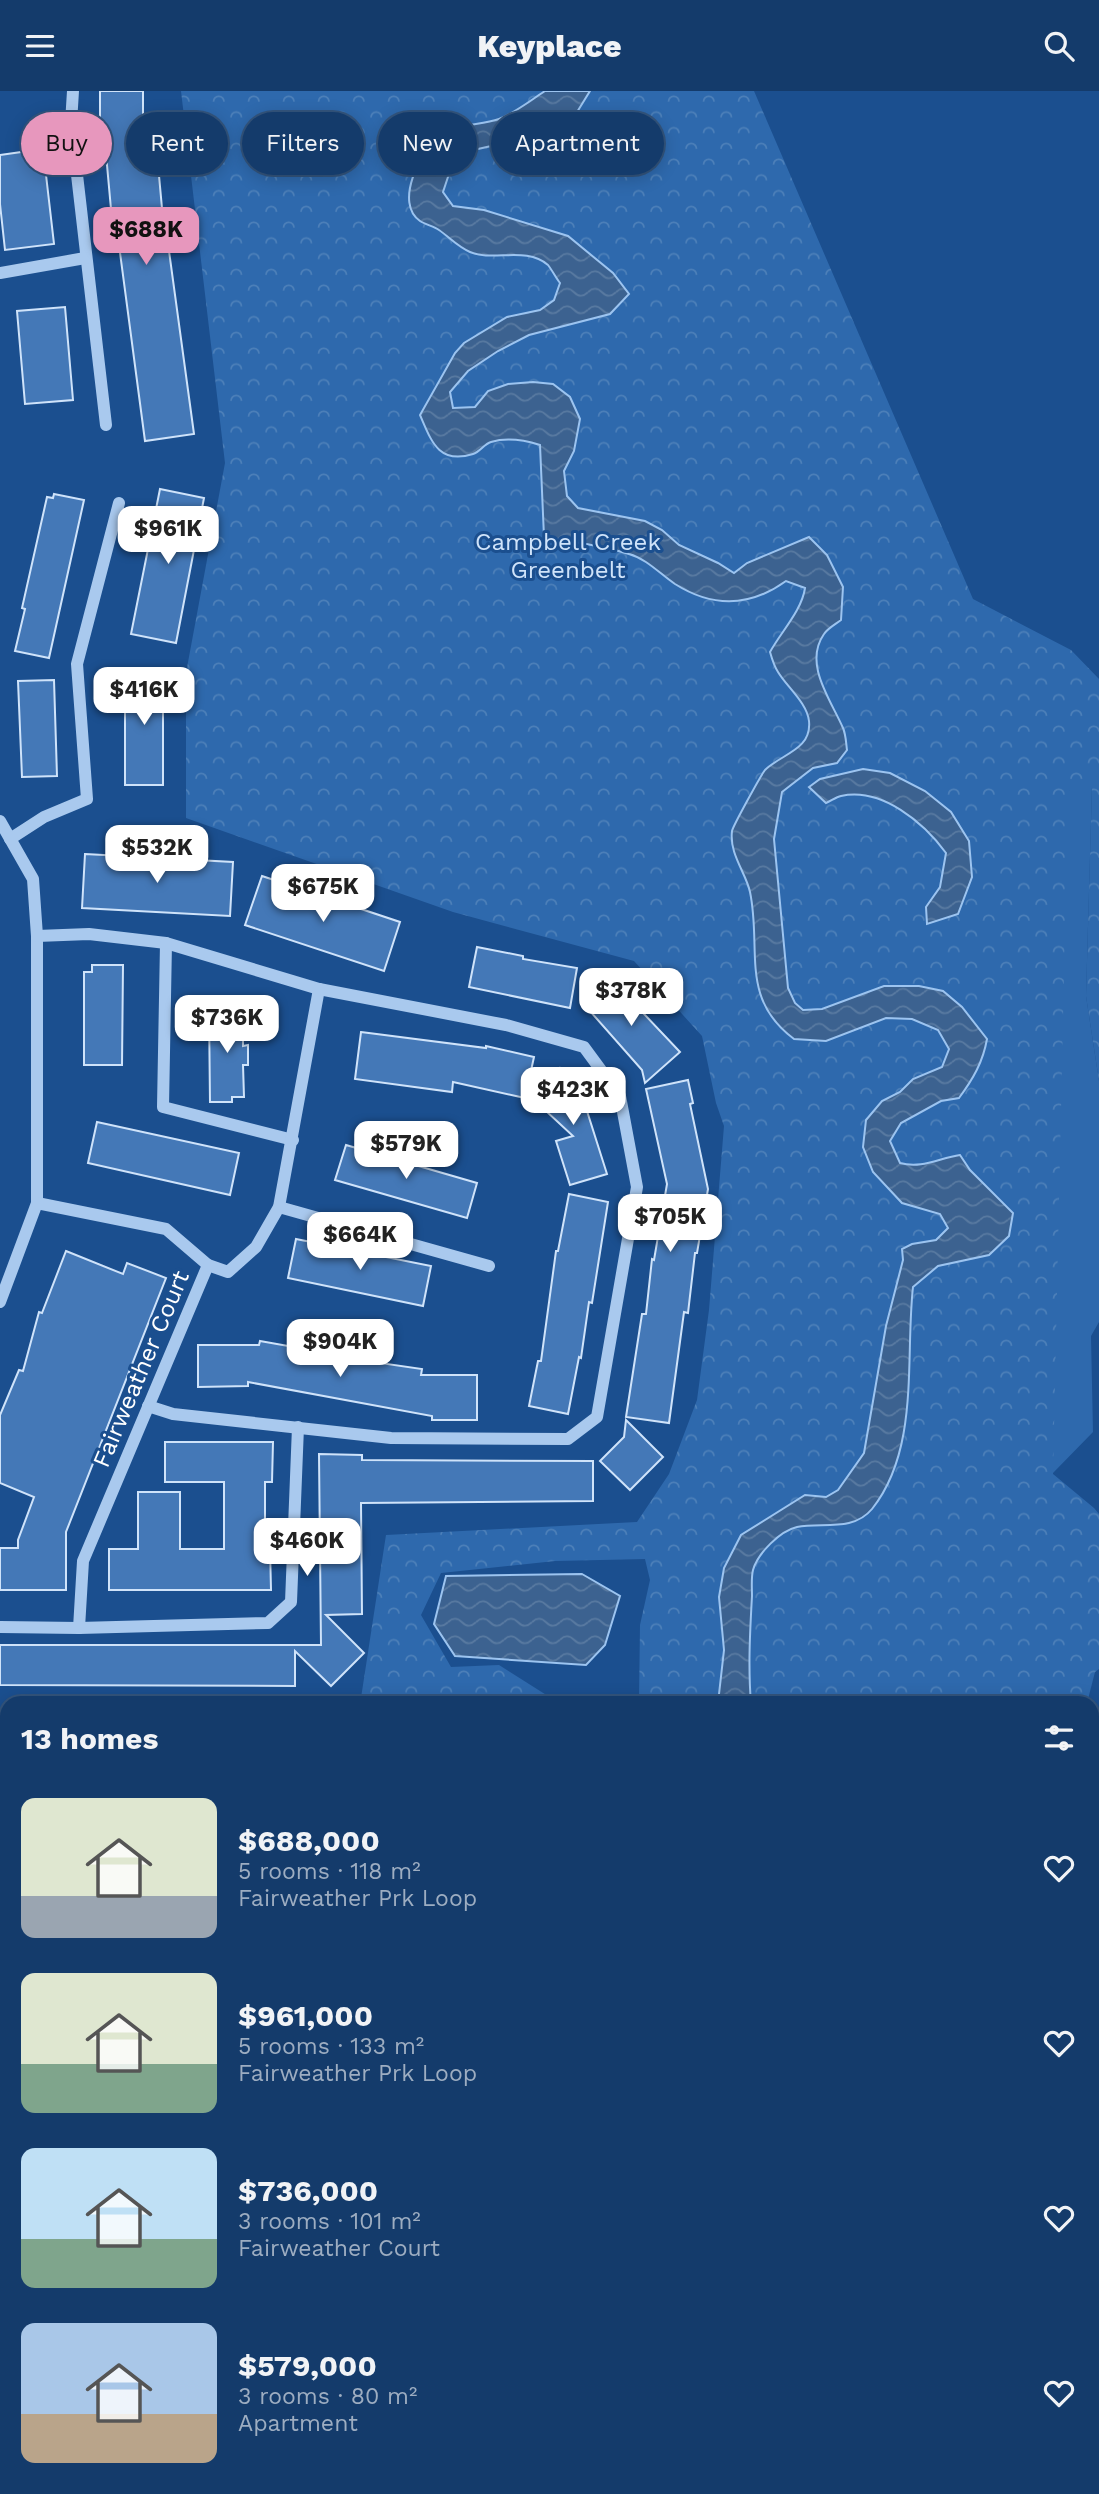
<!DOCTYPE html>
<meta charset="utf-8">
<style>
body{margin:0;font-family:"Work Sans",sans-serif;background:#214673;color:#f1f3f6;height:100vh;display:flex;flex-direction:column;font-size:26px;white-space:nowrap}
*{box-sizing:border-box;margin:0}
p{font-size:23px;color:#9dadc1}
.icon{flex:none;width:38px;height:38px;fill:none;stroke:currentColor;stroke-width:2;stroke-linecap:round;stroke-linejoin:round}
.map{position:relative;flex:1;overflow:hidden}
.panel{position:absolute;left:0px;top:1605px;width:1099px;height:800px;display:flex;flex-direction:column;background:#143b6b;border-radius:21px 21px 0 0;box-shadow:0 4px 18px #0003,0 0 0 2px #33557e}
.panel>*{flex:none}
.hud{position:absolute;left:21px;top:21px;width:700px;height:63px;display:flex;gap:14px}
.price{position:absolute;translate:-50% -60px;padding:0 16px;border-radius:14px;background:#fff;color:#222;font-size:23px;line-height:46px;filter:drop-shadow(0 2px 4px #0008)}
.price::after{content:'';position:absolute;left:50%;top:42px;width:21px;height:16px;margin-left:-10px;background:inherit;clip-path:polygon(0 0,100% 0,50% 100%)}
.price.active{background:#e797bd;color:#111}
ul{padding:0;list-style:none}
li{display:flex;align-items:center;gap:21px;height:175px;padding:0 21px}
li span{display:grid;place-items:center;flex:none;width:196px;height:140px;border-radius:14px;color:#555}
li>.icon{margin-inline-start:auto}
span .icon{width:84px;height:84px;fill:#fffc;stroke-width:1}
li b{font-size:30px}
h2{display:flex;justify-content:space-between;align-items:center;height:84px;padding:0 21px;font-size:30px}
.pill{padding:0 24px;border-radius:32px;background:#143b6b;box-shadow:0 4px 18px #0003,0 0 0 2px #33557e;font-size:24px;line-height:63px}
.pill.active{background:#e797bd;color:#111}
header{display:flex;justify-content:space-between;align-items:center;height:91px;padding:0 21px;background:#143b6b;font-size:32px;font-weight:800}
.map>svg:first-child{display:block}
.green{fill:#2e69ad}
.forest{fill:url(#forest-crowns)}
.water{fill:url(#water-waves);stroke:#9cc4f0;stroke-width:2}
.building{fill:#4478b7;stroke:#cfe3fa;stroke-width:2}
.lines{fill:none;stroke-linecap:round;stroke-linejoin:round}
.minor{stroke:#a9c9ee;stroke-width:12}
.labels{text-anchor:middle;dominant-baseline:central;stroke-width:6;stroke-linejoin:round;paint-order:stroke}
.park-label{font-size:24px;fill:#cfe3fa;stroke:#1b4f8f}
.street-label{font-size:24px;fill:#fff;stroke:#1b4f8f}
</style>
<header><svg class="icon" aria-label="menu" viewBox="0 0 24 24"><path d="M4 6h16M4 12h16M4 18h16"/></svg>Keyplace<svg class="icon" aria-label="search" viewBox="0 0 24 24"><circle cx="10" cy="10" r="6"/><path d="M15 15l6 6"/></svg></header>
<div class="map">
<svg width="1099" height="2403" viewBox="0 0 1099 2403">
<defs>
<pattern id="forest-crowns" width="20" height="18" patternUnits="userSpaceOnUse" patternTransform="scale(1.75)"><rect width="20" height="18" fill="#2e69ad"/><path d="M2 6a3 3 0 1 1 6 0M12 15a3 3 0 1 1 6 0" fill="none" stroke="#4d80b9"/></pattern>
<pattern id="water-waves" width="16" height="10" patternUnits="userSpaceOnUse" patternTransform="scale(1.75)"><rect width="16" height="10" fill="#3c6290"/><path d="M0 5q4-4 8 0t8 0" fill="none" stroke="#597aa1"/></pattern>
</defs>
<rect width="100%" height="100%" fill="#1b4f8f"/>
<polygon class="green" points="1092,696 1086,905 1099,990 1099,1231 1091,1245 1093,1341 1053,1382 1027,705"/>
<g class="forest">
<polygon points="181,0 754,0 973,508 1071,559 1099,588 1099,990 1086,905 1092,697 1068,700 1053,1383 1094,1417 1099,1423 1099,1578 1095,1581 1087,1612 639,1611 640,1534 650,1489 645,1468 555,1470 441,1482 421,1524 451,1576 499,1574 559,1612 271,1610 361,1607 386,1444 637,1431 669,1383 697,1309 709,1219 724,1035 716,1012 702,945 634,870 453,821 186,727 186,582 225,372"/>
<polygon points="455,2398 565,2398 569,2403 449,2403"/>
<polygon points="587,2398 1036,2398 1033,2403 579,2403"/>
</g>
<g class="water">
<path d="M545,0H590L574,26L522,48L478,58L452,74L443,101L453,115L484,119L568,145L613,182L629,203L610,223L529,244L498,260L468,280L450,301L453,317L475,316L488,300L508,293L533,291L553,293L570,306L580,328L574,360L564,380L567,405L578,417L645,430L662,439L679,454L718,472L734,482L747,472L809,446L827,464L843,496L841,529C836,533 828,537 824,543C803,573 831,609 843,637C846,644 846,652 847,659L837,672L813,677L782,701L774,748L788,897L795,912L803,919L822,918L884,895H919L943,900L962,916L987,948C983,971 973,988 959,1007L941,1010L901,1032L890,1050L900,1072C922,1078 939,1067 960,1064L970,1079L1013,1122L1009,1145L989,1164L938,1175L913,1196C905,1267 920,1358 872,1418C853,1441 822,1431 797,1436C780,1440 758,1462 753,1479C751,1487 752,1497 752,1505C750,1540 748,1577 751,1612H718L724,1559L719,1506L724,1477L741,1444L805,1404L826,1406L838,1399L864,1362L886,1235L903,1169L902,1158L912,1153L936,1149L948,1137L940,1123L902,1112L873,1081L863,1056L866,1029L882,1010L900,1001L913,988L942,976L949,958L938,939L912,928L886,927L826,950L794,948C739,907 762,858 750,801C746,782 729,763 732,740C733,735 761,684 765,679C781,663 812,659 809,630C807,612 787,596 778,581C774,575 772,568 770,561C781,541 802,519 805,497L786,490C750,516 713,517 675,493C660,483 647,468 629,463C602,454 572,451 544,446L540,354C524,349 508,346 491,351C484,353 480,361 473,363C438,374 431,349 420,324L455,262L464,252L507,226L540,219L554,209L560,192C556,187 552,179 548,174C526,155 493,171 470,161C458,156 449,146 439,139C434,135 426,134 420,130C394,112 420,61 439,46C455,32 479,35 499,28C515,22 531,9 545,0Z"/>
<path d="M863,678L890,682L925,700L951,721L969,750L972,786L958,823L927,833L926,816L940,796L946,762C924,732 882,696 841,705C836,706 831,710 826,712L809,696L820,688Z"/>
<polygon points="582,1483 620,1505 605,1554 586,1574 455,1565 434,1533 446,1485"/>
<polygon points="619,2398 691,2398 697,2403 611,2403"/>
</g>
<g class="building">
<polygon points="100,0 143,0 143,54 156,52 164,139 166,138 194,343 145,350 117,139 113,140 104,41 100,41"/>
<polygon points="43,58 54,153 5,159 0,113 0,64"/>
<polygon points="65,216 73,309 25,313 17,220"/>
<polygon points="160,398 204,407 176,552 131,543"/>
<polygon points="54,403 84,409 49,567 15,560 25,518 22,517 47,406 53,407"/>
<rect x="125" y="579" width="38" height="115"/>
<polygon points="54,589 57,685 22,686 18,590"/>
<polygon points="85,763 233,771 230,825 82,817"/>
<polygon points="262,785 400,831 384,880 245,834"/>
<polygon points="477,856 523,865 523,868 577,877 570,917 469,896"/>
<polygon points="92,874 123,874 122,974 84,974 84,881 92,881"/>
<polygon points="609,886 680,961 645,992 642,979 582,911"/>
<polygon points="209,918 232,918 232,921 243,921 243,955 248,954 248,974 243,974 244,1006 232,1006 232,1011 210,1011"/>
<polygon points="361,941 486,957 486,955 534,966 525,1007 453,991 452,1001 355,988"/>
<polygon points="560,977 596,1011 587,1020 607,1083 570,1094 556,1050 573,1045 532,1007"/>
<polygon points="688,989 693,1012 690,1013 708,1098 697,1162 695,1162 688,1222 684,1221 669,1332 626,1326 642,1223 646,1223 652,1168 654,1169 667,1093 646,998"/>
<polygon points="97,1031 239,1062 230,1104 88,1072"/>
<polygon points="346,1054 477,1092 467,1127 335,1089"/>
<polygon points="569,1103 608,1111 592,1212 589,1211 581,1267 579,1266 568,1323 529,1315 538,1270 541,1270 556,1160 558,1160"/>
<polygon points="296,1148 431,1175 423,1215 288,1187"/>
<polygon points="66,1160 123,1183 127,1172 166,1187 66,1441 66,1499 0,1499 0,1457 18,1457 18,1449 34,1406 0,1392 0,1324 19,1279 23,1280 39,1221 42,1222"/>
<polygon points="260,1250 311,1259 311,1262 422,1278 421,1284 477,1284 477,1329 432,1329 432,1325 248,1291 248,1295 198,1296 198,1254 259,1254"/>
<polygon points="626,1329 663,1366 630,1399 600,1370 624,1346"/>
<polygon points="165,1351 273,1351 272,1391 265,1391 265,1457 270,1457 271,1499 109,1499 109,1458 138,1458 138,1401 180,1401 180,1458 224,1458 224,1391 165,1391"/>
<polygon points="319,1363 362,1364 362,1369 593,1370 593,1410 361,1412 362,1523 326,1524 364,1562 331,1595 295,1560 295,1595 0,1594 0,1554 321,1554"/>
</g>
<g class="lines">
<g class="minor">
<polyline points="73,0 71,32 106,334"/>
<polyline points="0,182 85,167"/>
<polyline points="0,730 33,788 37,845 37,1112 0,1211"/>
<polyline points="10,748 44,726 87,708 77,573 119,412"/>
<polyline points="37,845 89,843 166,852 319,898 506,934 584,956 620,1005 637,1096 597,1326 568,1348 391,1347 173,1323 148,1315"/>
<polyline points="166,852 163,1016 293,1049"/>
<polyline points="37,1112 166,1138 208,1174 83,1470 79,1537"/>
<polyline points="279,1116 489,1175"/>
<polyline points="208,1174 228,1181 256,1156 279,1116 319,898"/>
<polyline points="0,1536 79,1537 268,1532 291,1511 298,1336"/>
<polyline points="0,1813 7,1813"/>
<polyline points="0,2151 7,2151"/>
<polyline points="423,2403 430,2398"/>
</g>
</g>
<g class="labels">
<g class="park-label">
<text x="568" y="451">Campbell Creek<tspan x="568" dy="28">Greenbelt</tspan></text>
</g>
<g class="street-label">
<text transform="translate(141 1278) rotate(-67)">Fairweather Court</text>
</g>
</g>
</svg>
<b class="price active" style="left:146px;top:176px">$688K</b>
<b class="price" style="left:168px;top:475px">$961K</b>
<b class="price" style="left:144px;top:636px">$416K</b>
<b class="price" style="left:157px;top:794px">$532K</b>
<b class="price" style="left:323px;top:833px">$675K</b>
<b class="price" style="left:631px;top:937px">$378K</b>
<b class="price" style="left:227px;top:964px">$736K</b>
<b class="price" style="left:573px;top:1036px">$423K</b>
<b class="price" style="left:406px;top:1090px">$579K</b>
<b class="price" style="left:670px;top:1163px">$705K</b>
<b class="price" style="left:360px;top:1181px">$664K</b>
<b class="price" style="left:340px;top:1288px">$904K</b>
<b class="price" style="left:307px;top:1487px">$460K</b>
<div class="hud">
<a class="pill active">Buy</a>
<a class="pill">Rent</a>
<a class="pill">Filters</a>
<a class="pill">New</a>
<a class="pill">Apartment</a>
</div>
<section class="panel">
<h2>13 homes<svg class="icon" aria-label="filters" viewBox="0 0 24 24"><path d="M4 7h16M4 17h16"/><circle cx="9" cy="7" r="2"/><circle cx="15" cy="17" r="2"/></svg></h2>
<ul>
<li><span style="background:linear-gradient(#dfe7d0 70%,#9aa5b1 0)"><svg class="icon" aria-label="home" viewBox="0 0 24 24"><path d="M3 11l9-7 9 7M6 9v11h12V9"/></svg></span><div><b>$688,000</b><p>5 rooms · 118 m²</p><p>Fairweather Prk Loop</p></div><svg class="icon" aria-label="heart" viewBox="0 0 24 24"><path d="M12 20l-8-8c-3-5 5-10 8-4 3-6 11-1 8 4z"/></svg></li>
<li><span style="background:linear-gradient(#dfe7d0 65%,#7fa58c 0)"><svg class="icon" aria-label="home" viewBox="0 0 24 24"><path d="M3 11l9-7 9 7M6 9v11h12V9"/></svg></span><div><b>$961,000</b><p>5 rooms · 133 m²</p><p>Fairweather Prk Loop</p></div><svg class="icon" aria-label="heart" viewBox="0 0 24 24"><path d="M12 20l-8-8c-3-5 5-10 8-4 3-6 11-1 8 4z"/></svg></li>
<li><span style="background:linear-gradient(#bfe0f5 65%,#7fa58c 0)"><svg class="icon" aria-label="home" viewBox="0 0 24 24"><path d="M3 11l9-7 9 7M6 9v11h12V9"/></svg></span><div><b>$736,000</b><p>3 rooms · 101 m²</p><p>Fairweather Court</p></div><svg class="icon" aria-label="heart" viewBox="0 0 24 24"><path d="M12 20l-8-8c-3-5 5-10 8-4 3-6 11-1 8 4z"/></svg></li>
<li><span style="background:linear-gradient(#a9c7e8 65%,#b9a48a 0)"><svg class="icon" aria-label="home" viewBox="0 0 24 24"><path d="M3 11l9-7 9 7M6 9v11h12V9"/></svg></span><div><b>$579,000</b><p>3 rooms · 80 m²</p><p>Apartment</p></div><svg class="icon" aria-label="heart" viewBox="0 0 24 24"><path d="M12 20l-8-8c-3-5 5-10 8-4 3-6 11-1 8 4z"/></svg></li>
</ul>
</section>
</div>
